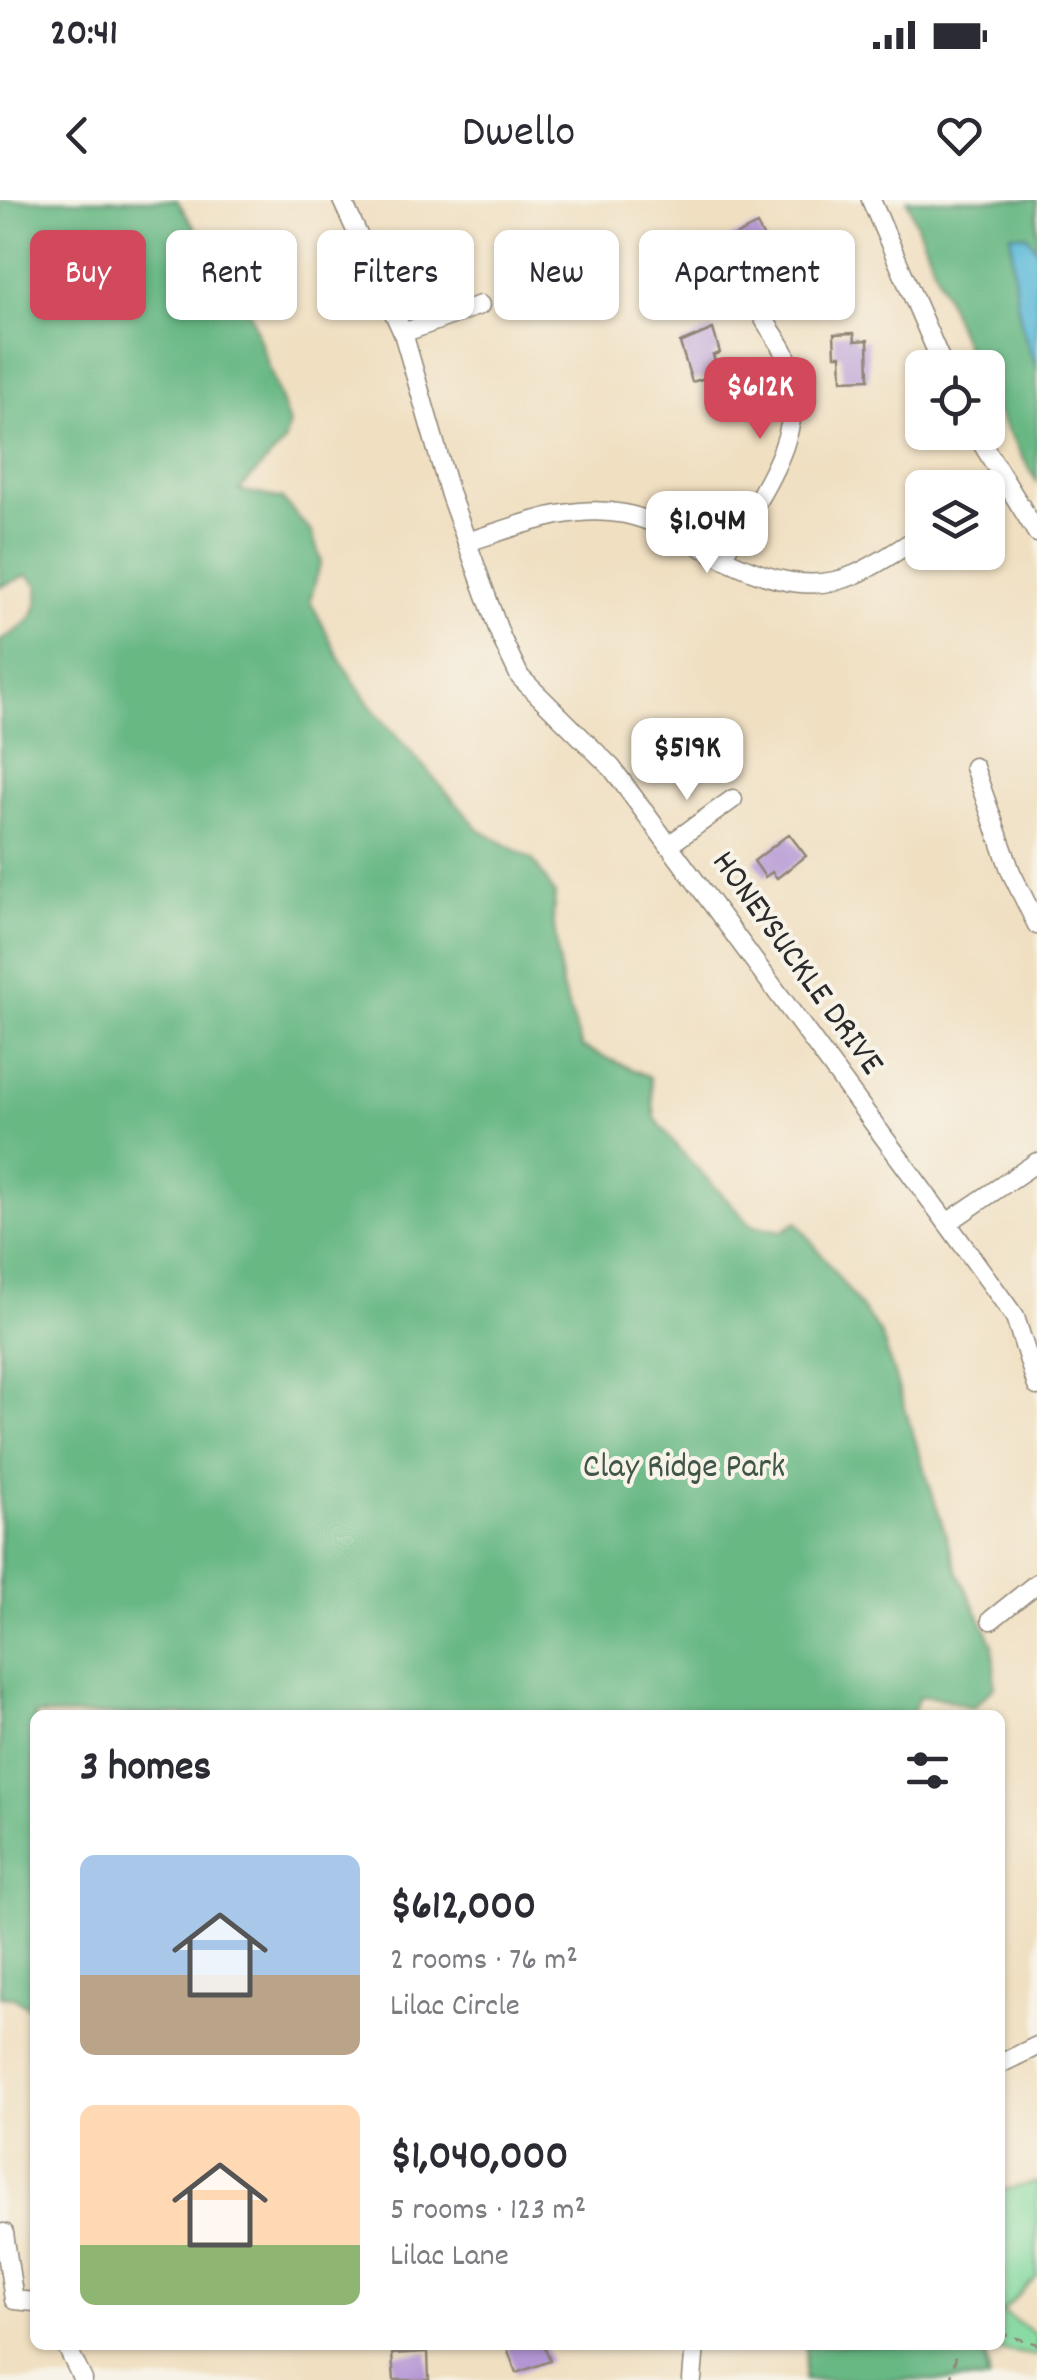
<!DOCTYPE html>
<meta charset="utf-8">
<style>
body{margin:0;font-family:Dekko,sans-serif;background:#f2f2f3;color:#2b2b33;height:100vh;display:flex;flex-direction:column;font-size:38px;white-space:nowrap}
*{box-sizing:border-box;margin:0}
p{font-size:32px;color:#7c7c81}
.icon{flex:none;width:55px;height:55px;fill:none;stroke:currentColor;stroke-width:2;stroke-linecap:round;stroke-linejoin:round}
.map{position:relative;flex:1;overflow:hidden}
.panel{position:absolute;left:30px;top:1510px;width:975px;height:640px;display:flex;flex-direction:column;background:#fff;border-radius:15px;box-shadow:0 2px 8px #0004}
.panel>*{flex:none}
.guide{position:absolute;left:30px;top:30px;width:978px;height:90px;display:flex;gap:20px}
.tools{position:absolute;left:905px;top:150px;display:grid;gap:20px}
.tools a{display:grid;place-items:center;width:100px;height:100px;border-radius:15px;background:#fff;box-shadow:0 2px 8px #0004;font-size:50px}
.price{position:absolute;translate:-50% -85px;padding:0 22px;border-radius:20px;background:#fff;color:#222;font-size:32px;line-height:65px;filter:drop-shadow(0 2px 5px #0008)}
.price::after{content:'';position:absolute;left:50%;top:60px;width:30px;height:22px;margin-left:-15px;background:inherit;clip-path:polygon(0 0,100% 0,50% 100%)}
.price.on{background:#d1495b;color:#fff}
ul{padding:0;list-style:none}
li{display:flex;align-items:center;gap:30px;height:250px;padding:0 50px}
li span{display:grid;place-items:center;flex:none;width:280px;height:200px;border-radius:15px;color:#555}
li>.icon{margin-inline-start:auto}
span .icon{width:120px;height:120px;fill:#fffc;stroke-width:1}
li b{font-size:42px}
h2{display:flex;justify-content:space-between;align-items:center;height:120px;padding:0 50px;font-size:42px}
.pill{padding:0 35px;border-radius:15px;background:#fff;box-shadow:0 2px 8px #0004;font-size:35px;line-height:90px}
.pill.on{background:#d1495b;color:#fff}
.status{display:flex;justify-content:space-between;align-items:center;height:70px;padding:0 50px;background:#fff;direction:ltr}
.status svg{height:28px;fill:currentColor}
header{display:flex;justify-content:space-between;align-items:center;height:130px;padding:0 50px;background:#fff;font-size:45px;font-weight:600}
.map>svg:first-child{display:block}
.green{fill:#80d89d;stroke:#568264;stroke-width:2.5}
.forest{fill:#68b884;stroke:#4a7258;stroke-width:2.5}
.water{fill:#5bbad9;stroke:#437282;stroke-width:2.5}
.building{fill:#b496d5}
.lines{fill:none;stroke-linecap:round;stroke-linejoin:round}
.minor-casing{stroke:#8e8576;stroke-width:21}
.path{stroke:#8e8576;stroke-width:2.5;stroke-dasharray:8 8;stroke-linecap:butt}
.minor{stroke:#fff;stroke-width:18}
.labels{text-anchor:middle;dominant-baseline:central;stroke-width:8;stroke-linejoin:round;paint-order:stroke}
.street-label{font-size:35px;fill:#2b2b2b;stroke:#f7f3e8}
.park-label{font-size:35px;fill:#405648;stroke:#f7f3e8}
</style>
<div class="status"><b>20:41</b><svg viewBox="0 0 49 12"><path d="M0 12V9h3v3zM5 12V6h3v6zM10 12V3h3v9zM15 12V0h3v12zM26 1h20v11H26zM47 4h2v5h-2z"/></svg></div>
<header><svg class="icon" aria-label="back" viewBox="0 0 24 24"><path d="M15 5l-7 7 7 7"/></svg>Dwello<svg class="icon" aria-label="heart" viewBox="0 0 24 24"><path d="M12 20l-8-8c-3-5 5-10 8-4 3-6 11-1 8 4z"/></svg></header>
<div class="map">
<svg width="1037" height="2180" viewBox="0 0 1037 2180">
<rect width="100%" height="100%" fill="#f7f3e8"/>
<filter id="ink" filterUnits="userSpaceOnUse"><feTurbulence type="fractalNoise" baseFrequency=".01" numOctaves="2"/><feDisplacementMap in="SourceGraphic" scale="20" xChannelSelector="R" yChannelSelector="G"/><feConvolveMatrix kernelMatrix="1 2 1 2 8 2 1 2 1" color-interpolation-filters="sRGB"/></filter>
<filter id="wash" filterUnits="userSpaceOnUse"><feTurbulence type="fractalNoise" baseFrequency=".0048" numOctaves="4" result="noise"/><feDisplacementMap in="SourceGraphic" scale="40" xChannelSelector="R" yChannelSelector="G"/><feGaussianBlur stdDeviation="2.25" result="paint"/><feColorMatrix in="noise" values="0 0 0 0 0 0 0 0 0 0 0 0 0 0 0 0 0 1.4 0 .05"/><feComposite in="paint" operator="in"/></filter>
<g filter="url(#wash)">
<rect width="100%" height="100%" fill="#f0dfc1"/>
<polygon class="green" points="1037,1982 1037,2077 1002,2112 1037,2135 1037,2156 986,2148 990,2180 804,2180 806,2145 1000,2145 1000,1991"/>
<g class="forest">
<path d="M0,0H177L221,70L245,98L289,224L284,243L239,290L282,299L312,333L321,361L310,400L342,463L371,507L480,630L533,660L555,694L553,718L562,788L582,847L650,877L655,918L678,948L751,1025L782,1031L797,1022L881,1134L957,1370L993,1444L995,1486L973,1508L945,1499L919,1496L912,1515H35V1812L14,1797L0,1796V441C26,425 41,417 38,385L27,375L0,387Z"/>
<path d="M907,0H1037V50L1027,35H1011C1014,80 1016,126 1037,167V282L988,196V168L974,167Z"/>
<polygon points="806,2145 984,2145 987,2180 804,2180"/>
</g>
<path class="water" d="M1011,34L1027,35L1037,50V167C1016,126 1014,79 1011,34Z"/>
<g id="blocks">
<g class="building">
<polygon points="757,25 772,53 733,73 724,55 733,50 727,40"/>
<polygon points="713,129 720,153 713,155 719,174 692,182 680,143"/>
<polygon points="854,133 855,141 868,140 869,179 842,180 841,155 835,155 834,134"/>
<polygon points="789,634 806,656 777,678 772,672 765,677 754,661"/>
<polygon points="506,2145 544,2145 550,2161 516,2173"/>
<polygon points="428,2152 429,2180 394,2180 392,2154"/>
</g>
</g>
</g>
<g filter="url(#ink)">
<use href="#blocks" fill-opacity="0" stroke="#8e8576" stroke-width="2.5"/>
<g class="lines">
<defs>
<g id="minor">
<polyline points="342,0 403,133 450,295 501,437 520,477 612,568 947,1023 1015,1117 1037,1186"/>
<polyline points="871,0 944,168"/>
<polyline points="403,133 480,105"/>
<polyline points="975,232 1037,333"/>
<polyline points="988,296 1007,285"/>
<path d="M467,342C519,326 570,303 625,314C657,321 681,336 709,351C753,374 806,397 856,374C879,364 901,348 922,335"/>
<path d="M722,357C758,298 815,227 785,153C780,142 770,130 764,119"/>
<polyline points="974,567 1011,672 1037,725"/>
<polyline points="669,645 733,599"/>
<polyline points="947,1023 1037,962"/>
<polyline points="991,1420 1037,1383"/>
<polyline points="1000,1864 1037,1846"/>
<polyline points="4,2033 14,2100 35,2102"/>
<polyline points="66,2145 83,2180"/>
<polyline points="692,2180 695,2145"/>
</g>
</defs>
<use href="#minor" class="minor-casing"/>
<g class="path">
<polyline points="1000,2133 1037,2144"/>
<polyline points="950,2180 959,2145"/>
</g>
<use href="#minor" class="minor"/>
</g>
</g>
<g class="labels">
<g class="street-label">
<text transform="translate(796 764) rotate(54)">HONEYSUCKLE DRIVE</text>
</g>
<g class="park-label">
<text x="684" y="1269">Clay Ridge Park</text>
</g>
</g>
</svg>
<div class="tools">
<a><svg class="icon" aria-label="locate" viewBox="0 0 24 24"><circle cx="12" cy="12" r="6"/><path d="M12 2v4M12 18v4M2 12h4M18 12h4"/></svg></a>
<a><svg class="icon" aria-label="layers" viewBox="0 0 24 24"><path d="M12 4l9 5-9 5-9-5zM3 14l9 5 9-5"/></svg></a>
</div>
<b class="price on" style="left:760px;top:242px">$612K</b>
<b class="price" style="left:707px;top:376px">$1.04M</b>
<b class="price" style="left:687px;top:603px">$519K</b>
<div class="guide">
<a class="pill on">Buy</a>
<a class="pill">Rent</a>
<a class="pill">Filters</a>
<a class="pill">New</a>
<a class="pill">Apartment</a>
</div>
<section class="panel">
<h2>3 homes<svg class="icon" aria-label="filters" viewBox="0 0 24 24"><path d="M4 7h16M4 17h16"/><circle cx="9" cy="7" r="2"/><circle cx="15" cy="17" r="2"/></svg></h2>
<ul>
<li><span style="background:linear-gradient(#a9c7e8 60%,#b9a48a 0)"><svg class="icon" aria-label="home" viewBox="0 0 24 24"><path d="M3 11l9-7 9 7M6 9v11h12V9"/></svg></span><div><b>$612,000</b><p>2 rooms · 76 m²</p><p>Lilac Circle</p></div></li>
<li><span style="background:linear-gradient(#ffd9b3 70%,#8fb573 0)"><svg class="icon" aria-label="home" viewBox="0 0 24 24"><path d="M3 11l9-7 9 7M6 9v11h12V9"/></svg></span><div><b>$1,040,000</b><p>5 rooms · 123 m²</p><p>Lilac Lane</p></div></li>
</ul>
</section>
</div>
